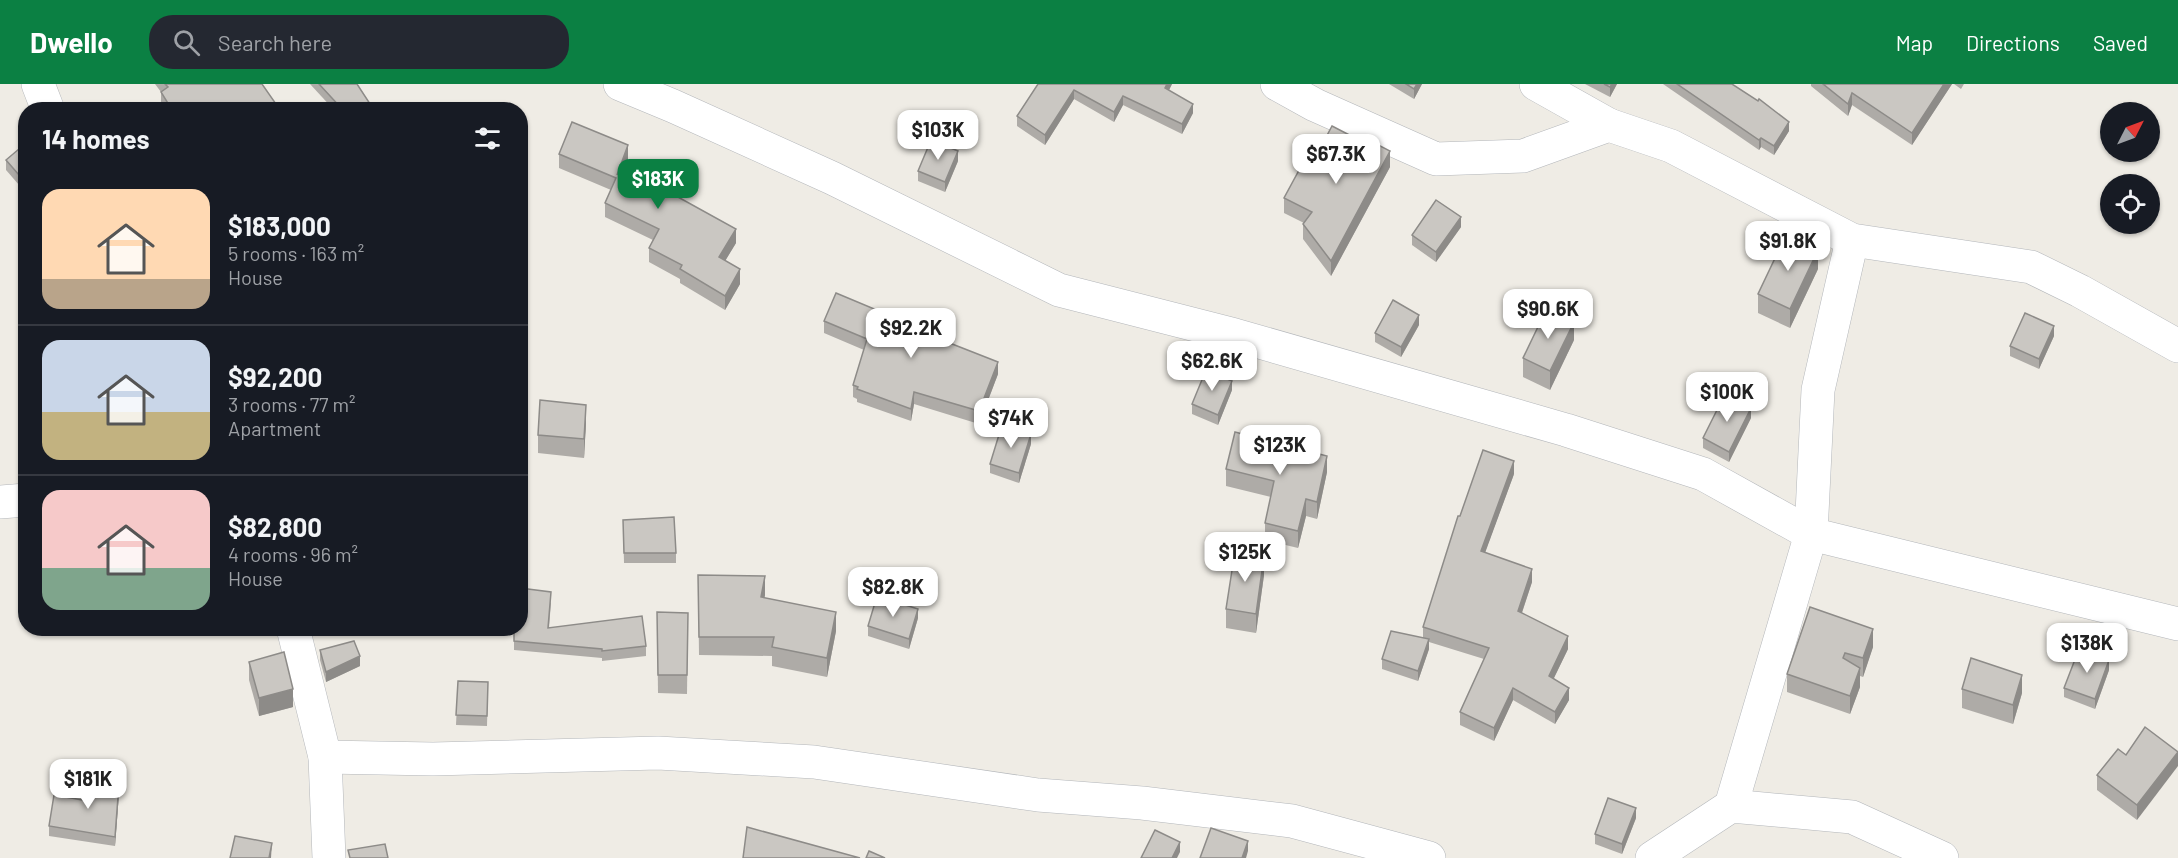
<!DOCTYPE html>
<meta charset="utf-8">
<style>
body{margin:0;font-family:Barlow,sans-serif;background:#242831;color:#f1f3f6;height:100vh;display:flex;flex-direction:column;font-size:22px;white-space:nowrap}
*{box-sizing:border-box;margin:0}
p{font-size:20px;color:#9ea1a6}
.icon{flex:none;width:33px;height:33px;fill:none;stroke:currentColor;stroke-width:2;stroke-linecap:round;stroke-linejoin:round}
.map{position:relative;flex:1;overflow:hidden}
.side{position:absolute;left:18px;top:18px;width:510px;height:534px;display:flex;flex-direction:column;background:#171b24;border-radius:24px;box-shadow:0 2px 4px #0004}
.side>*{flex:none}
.needle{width:39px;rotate:48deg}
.controls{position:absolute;left:2100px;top:18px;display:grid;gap:12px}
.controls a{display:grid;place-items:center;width:60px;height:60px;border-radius:50%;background:#171b24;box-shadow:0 2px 4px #0004;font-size:30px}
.price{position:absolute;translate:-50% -51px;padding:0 14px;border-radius:12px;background:#fff;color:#222;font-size:20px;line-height:39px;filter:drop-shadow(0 2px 3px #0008)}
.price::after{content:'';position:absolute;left:50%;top:36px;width:18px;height:14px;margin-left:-9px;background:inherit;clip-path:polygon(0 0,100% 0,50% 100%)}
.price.active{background:#0b8043;color:#fff}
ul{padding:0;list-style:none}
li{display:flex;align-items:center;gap:18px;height:150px;padding:0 24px}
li+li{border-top:2px solid #363941}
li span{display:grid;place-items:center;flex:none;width:168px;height:120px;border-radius:18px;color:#555}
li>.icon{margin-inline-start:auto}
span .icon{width:72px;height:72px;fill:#fffc;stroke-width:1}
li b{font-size:26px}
h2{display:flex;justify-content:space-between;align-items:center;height:72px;padding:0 24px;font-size:26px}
header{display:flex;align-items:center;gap:36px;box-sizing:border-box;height:84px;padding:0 30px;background:#0b8043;color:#fff}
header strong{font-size:28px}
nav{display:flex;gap:33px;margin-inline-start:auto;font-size:21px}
.search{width:420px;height:54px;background:#242831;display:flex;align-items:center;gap:15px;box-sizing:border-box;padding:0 21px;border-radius:24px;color:#9ea1a6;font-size:22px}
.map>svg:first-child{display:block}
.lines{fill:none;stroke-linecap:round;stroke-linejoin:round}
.minor-casing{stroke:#b3b6ba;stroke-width:34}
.minor{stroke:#fff;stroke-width:33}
.wall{fill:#aeaba7}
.shaded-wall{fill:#8d8b88}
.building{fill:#cac7c2;stroke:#8d8b88;stroke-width:1.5}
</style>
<header>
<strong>Dwello</strong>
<div class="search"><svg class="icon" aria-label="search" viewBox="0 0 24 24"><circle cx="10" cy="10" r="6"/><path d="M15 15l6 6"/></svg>Search here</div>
<nav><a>Map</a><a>Directions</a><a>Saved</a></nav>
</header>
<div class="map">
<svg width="2178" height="774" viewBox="0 0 2178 774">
<rect width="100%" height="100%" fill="#efece5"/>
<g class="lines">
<defs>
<g id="minor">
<polyline points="38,0 48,26"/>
<polyline points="620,0 673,22 832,94 1059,206 1235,251 1566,346 1703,390 1811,450 2178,540"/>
<polyline points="1277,0 1315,21 1436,75 1523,72 1609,41 1671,62 1852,156 2031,183 2080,207 2178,262"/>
<polyline points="1536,0 1609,41"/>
<polyline points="0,418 26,416"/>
<polyline points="293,544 325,673 329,774"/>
<polyline points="325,673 433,675 658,669 814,678 1038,711 1142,719 1292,737 1429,774"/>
<polyline points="1731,722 1811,450 1818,306 1852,156"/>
<polyline points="1652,774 1731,722 1852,733 1942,774"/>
</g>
</defs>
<use href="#minor" class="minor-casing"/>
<use href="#minor" class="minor"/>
</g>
<g class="wall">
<polygon points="155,0 262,0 276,26 164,26 161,21 161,8"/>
<polygon points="310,0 357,0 374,26 334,26"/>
<polygon points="1038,0 1172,0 1169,6 1193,29 1182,50 1123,21 1114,38 1074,15 1045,61 1017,42 1017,32"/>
<polygon points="1389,0 1422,0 1414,15"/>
<polygon points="1585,0 1617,0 1610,13"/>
<polygon points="1663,0 1732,0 1789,47 1774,71 1761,63 1759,66"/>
<polygon points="1811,0 1952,0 1912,61 1852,21 1848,32 1811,2"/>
<polygon points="1954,0 1964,0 1961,5"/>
<polygon points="1324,57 1390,83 1331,192 1303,155 1303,140 1304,139 1284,129 1284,114"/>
<polygon points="26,59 26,109 6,86 6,76"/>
<polygon points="559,70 628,75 625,82 650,98 736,159 725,177 740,200 725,226 680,199 680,195 649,178 649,164 653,156 605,133 605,119 611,106 559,84"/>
<polygon points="958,77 945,108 918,97 918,87"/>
<polygon points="1461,143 1436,178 1412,161 1412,151"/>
<polygon points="1818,185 1790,244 1758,229 1758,210"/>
<polygon points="824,237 944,257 998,290 979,340 914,320 911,337 857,318 857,315 853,313 853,301 864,266 824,249"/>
<polygon points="1419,241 1401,273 1375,258 1375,249"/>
<polygon points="2054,252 2039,285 2010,272 2010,262"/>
<polygon points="1574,256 1550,306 1523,293 1523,274"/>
<polygon points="26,291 26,315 20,309 20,295"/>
<polygon points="1232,306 1218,341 1192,330 1192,320"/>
<polygon points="1751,334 1729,378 1703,364 1703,354"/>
<polygon points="586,339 584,374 538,369 538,351"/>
<polygon points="1031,360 1019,399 990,389 990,380"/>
<polygon points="1226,385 1327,388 1317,435 1306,432 1298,464 1265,456 1265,439 1271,413 1226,402"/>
<polygon points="1514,390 1485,468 1532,498 1522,529 1568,565 1554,594 1569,616 1555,640 1513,616 1494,657 1460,641 1460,628 1484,575 1429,558 1429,565 1418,597 1382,585 1382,575 1423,554 1423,543 1460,432"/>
<polygon points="623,436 676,469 676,479 624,479"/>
<polygon points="698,491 765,511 764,514 836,547 827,593 772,582 772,572 699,571"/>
<polygon points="1264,491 1256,549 1226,544 1226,525"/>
<polygon points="551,518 549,544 646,562 646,572 602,577 602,574 514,566 514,557"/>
<polygon points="1810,523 1873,563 1863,593 1860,592 1860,603 1850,630 1787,608 1787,590"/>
<polygon points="657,528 688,529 687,610 658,609"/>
<polygon points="918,534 909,565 868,552 868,542"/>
<polygon points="320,566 360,582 326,598 320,576"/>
<polygon points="249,578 293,623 259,632 249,596"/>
<polygon points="2109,586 2095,625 2064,613 2064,604"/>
<polygon points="458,597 488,598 487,642 456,641"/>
<polygon points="1962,605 2022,609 2013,640 1962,624"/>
<polygon points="2145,643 2137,736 2097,706 2097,691 2126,671"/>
<polygon points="119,709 115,762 49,752 49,742"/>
<polygon points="1636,734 1622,770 1595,760 1595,750"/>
</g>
<g class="shaded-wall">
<polygon points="1167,0 1172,0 1165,14 1165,4"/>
<polygon points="1417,0 1422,0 1414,15 1414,5"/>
<polygon points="1612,0 1617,0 1610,13 1610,3"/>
<polygon points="1944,0 1952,0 1912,61 1912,49"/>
<polygon points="1074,6 1074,15 1045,61 1045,51"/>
<polygon points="1852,9 1852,21 1848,32 1848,20"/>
<polygon points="1123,12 1123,21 1114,38 1114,28"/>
<polygon points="276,20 276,26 268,26"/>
<polygon points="1193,20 1193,29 1182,50 1182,40"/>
<polygon points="1789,38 1789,47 1774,71 1774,62"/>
<polygon points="1761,54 1761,63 1759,66 1759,56"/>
<polygon points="628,61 628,75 617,105 617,91"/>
<polygon points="958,67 958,77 945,108 945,98"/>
<polygon points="1390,67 1390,83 1331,192 1331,177"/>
<polygon points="1461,133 1461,143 1436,178 1436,168"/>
<polygon points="736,145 736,159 719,187 719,173"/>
<polygon points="1818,166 1818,185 1790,244 1790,225"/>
<polygon points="740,185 740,200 725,226 725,212"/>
<polygon points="1419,231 1419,241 1401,273 1401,263"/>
<polygon points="1574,238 1574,256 1550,306 1550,287"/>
<polygon points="2054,242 2054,252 2039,285 2039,275"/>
<polygon points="998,278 998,290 979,340 979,327"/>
<polygon points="1232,297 1232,306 1218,341 1218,331"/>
<polygon points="914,308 914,320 911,337 911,325"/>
<polygon points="586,321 586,339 584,374 584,355"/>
<polygon points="1751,324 1751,334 1729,378 1729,368"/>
<polygon points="1031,350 1031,360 1019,399 1019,389"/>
<polygon points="1327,372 1327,388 1317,435 1317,418"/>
<polygon points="1514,377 1514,390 1481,480 1481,467"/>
<polygon points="1306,415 1306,432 1298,464 1298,447"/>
<polygon points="1264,472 1264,491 1256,549 1256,530"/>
<polygon points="1532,485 1532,498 1518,540 1518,527"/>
<polygon points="765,492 765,511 761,532 761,513"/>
<polygon points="918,525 918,534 909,565 909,555"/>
<polygon points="836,528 836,547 827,593 827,574"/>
<polygon points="1873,545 1873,563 1863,593 1863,574"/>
<polygon points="1568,552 1568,565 1549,604 1549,592"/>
<polygon points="1429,555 1429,565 1418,597 1418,587"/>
<polygon points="360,572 360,582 326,598 326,588"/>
<polygon points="2109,576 2109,586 2095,625 2095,615"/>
<polygon points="1860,584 1860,603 1850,630 1850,612"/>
<polygon points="2022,591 2022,609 2013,640 2013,621"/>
<polygon points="1513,604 1513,616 1494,657 1494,644"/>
<polygon points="1569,604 1569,616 1555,640 1555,628"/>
<polygon points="293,605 293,623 259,632 259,614"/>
<polygon points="2178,668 2178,682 2137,736 2137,721"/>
<polygon points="119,699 119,709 115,762 115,753"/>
<polygon points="1636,724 1636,734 1622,770 1622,760"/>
<polygon points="1248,757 1248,767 1246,774 1242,774"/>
<polygon points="1180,758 1180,768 1177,774 1172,774"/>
<polygon points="272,759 271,774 269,774"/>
</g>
<g class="building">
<polygon points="165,0 262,0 276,20 268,26 172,26 161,8 168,3"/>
<polygon points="319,0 357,0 374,26 343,26"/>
<polygon points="1038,0 1167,0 1165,4 1193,20 1182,40 1123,12 1114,28 1074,6 1045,51 1017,32"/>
<polygon points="1406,0 1417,0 1414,5"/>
<polygon points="1604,0 1612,0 1610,3"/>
<polygon points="1677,0 1732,0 1758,17 1759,15 1789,38 1774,62 1761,54 1759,56"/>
<polygon points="1823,0 1944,0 1912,49 1852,9 1848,20"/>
<polygon points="572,38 628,61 617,91 622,80 650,93 649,97 736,145 719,173 740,185 725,212 680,185 682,181 649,164 659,145 605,119 616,94 559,70"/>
<polygon points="1332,42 1359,56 1361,52 1390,67 1331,177 1303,140 1312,128 1284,114 1317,53 1324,57"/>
<polygon points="931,56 958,67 945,98 918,87"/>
<polygon points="26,59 26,99 6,76"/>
<polygon points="1436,116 1461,133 1436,168 1412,151"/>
<polygon points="1786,151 1818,166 1790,225 1758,210"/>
<polygon points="836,209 898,235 899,232 944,251 942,256 998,278 979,327 914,308 911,325 857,305 858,303 853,301 867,255 824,237"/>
<polygon points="1393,216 1419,231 1401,263 1375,249"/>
<polygon points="1547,224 1574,238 1550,287 1523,274"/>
<polygon points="2025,229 2054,242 2039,275 2010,262"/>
<polygon points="1206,286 1232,297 1218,331 1192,320"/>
<polygon points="26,291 26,302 20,295"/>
<polygon points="1725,310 1751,324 1729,368 1703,354"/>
<polygon points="540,316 586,321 584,355 538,351"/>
<polygon points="1002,341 1031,350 1019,389 990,380"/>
<polygon points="1235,348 1327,372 1317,418 1306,415 1298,447 1265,439 1274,397 1226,385"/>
<polygon points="1483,366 1514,377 1481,467 1532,485 1518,527 1568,552 1549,592 1569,604 1555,628 1513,604 1494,644 1460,628 1489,564 1423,543 1458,432 1460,432"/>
<polygon points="674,433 676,469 624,469 623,436"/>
<polygon points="1235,467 1264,472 1256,530 1226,525"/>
<polygon points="698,491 765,492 761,513 836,528 827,574 772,563 774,553 699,553"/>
<polygon points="520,504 551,508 548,544 642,532 646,562 602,567 602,565 514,557 514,544 520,544"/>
<polygon points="877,512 918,525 909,555 868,542"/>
<polygon points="1810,523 1873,545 1863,574 1845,569 1843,574 1860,584 1850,612 1787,590"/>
<polygon points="657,528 688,529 687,591 658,591"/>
<polygon points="1391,547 1429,555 1418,587 1382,575"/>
<polygon points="354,557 360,572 326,588 320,566"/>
<polygon points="2079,565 2109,576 2095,615 2064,604"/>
<polygon points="284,568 293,605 259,614 249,578"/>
<polygon points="1971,574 2022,591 2013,621 1962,605"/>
<polygon points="458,597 488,598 487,632 456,631"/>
<polygon points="2145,643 2178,668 2137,721 2097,691 2118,665 2126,671"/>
<polygon points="85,696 119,699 115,753 49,742 54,711 83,716"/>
<polygon points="1608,714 1636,724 1622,760 1595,750"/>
<polygon points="747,743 860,774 743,774"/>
<polygon points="1211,744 1248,757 1242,774 1200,774"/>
<polygon points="1155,746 1180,758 1172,774 1141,774"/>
<polygon points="235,752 272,759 269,774 230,774"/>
<polygon points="385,760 388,774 350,774 348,766"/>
<polygon points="869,767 885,774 866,774"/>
</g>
</svg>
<div class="controls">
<a><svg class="needle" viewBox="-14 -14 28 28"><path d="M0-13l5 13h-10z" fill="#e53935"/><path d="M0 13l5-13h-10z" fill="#9ea1a6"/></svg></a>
<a><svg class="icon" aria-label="locate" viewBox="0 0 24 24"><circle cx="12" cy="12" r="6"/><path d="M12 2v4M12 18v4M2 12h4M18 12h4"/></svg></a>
</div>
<b class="price" style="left:938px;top:77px">$103K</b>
<b class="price" style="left:1336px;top:101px">$67.3K</b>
<b class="price active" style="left:658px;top:126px">$183K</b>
<b class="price" style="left:1788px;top:188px">$91.8K</b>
<b class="price" style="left:1548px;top:256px">$90.6K</b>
<b class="price" style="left:911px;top:275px">$92.2K</b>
<b class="price" style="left:1212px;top:308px">$62.6K</b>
<b class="price" style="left:1727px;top:339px">$100K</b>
<b class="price" style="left:1011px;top:365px">$74K</b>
<b class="price" style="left:1280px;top:392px">$123K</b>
<b class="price" style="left:1245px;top:499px">$125K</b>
<b class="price" style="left:893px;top:534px">$82.8K</b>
<b class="price" style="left:2087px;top:590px">$138K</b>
<b class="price" style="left:88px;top:726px">$181K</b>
<section class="side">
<h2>14 homes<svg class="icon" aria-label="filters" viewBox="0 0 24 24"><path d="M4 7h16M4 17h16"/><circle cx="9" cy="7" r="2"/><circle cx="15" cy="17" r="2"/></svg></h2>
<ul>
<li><span style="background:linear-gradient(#ffd9b3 75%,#b9a48a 0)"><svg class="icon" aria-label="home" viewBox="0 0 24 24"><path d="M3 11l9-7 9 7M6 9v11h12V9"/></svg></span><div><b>$183,000</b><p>5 rooms · 163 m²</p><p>House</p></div></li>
<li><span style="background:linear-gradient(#c9d6e8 60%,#c2b280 0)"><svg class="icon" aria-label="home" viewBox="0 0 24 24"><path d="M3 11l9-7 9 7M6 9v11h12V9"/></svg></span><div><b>$92,200</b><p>3 rooms · 77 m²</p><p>Apartment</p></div></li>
<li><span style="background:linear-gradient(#f6c9c9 65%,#7fa58c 0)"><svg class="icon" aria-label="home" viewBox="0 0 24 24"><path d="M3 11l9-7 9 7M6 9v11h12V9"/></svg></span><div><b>$82,800</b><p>4 rooms · 96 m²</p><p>House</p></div></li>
</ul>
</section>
</div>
